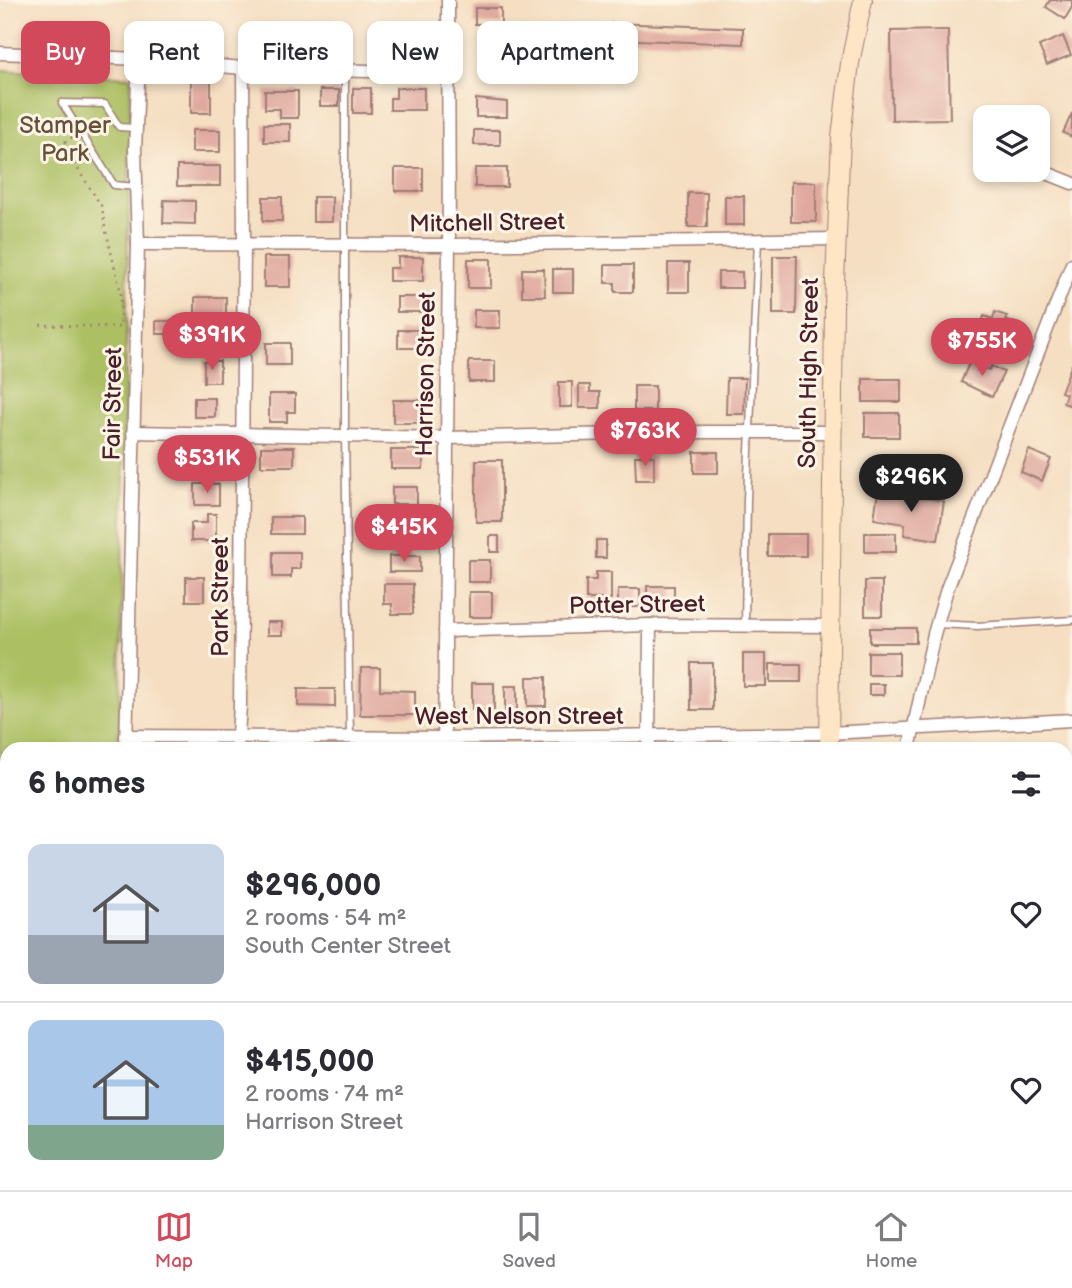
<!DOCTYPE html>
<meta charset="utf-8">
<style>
body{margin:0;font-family:"Balsamiq Sans",sans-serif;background:#f7f7f7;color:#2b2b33;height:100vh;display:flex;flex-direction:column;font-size:26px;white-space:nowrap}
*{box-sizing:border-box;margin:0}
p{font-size:23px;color:#7c7c81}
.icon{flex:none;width:38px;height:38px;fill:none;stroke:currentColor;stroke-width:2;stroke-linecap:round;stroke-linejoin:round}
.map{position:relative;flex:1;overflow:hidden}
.drawer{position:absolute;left:0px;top:742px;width:1073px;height:448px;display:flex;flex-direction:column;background:#fff;border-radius:21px 21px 0 0;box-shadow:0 4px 10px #0003}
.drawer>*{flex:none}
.hud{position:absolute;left:21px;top:21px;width:700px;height:63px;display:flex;gap:14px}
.controls{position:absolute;left:973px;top:105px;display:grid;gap:14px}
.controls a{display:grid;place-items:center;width:77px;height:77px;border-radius:14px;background:#fff;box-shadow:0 4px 10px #0003;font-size:35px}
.price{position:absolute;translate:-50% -60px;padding:0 16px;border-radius:24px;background:#d1495b;color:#fff;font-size:23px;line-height:46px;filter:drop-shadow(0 2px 4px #0008)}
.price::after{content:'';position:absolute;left:50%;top:42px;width:21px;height:16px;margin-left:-10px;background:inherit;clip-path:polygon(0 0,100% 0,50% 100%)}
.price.on{background:#222;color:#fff}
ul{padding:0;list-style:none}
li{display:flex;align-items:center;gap:21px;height:175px;padding:0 28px}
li+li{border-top:2px solid #e1e1e2}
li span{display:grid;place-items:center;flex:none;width:196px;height:140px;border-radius:14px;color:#555}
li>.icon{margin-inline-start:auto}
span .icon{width:84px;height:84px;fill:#fffc;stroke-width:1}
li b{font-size:30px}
h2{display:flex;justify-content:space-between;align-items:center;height:84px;padding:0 28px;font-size:30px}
.chip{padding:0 24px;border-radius:14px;background:#fff;box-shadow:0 4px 10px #0003;font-size:24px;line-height:63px}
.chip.on{background:#d1495b;color:#fff}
.tab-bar{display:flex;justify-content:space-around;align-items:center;height:98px;border-top:2px solid #e1e1e2;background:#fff;font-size:19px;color:#7c7c81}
.tab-bar a{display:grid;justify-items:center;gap:4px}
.tab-bar .on{color:#d1495b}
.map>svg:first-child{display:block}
.green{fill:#acbf62;stroke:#7b6f46;stroke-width:2}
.building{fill:#e0a99f}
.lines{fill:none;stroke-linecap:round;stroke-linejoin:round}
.lane-casing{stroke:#a07e76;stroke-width:9}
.street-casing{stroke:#a07e76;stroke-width:15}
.secondary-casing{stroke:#a07e76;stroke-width:20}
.path{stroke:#a07e76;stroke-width:2.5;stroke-dasharray:2 5;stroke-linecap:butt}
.lane{stroke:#fff;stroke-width:6}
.street{stroke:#fff;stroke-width:12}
.secondary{stroke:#fde5c5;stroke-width:18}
.rail-casing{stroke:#4a1f2b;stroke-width:6}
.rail{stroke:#fcf5e5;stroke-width:3.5;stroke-dasharray:10;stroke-linecap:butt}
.labels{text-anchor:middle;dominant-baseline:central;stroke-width:6;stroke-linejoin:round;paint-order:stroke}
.park-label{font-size:24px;fill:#674f3c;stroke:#fcf5e5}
.street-label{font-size:24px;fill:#4a1f2b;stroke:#fcf5e5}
</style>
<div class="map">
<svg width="1072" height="1190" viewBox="0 0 1072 1190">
<rect width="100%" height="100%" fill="#fcf5e5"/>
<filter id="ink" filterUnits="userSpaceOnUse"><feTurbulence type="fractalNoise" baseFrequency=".0143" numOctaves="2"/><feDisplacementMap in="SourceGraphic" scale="14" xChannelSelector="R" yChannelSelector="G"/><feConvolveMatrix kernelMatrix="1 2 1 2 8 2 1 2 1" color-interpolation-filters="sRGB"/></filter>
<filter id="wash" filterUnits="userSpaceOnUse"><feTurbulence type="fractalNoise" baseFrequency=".00686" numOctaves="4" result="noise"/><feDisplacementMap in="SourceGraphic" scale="28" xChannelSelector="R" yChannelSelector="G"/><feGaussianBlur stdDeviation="1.57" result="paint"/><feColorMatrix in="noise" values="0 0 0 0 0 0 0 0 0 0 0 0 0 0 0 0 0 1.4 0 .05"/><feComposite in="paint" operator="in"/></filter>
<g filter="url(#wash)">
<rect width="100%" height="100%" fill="#f5dec1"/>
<polygon class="green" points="0,70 131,77 119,749 7,749 7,938 0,938"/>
<g id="blocks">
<g class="building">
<polygon points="1050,0 1072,0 1072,7 1065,19 1046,7"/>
<rect x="475" y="8" width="26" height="16"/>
<polygon points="611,23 743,28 743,44 610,39"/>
<rect x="381" y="27" width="32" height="20"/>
<polygon points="948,30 950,119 892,120 891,31"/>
<polygon points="1063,36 1071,55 1047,65 1039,46"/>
<rect x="191" y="79" width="20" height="34"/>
<rect x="353" y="88" width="18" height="25"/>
<polygon points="396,88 424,88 424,110 390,110 390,98 396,98"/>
<rect x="320" y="90" width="19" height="16"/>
<polygon points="265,91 298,91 298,118 280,118 280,109 265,109"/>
<polygon points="476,99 507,102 507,117 476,117"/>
<polygon points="1043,109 1044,128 1038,128 1038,117 1019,117 1018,110"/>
<polygon points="1072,113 1072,137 1063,133"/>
<rect x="264" y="124" width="26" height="18"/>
<rect x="192" y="130" width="28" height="22"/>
<rect x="474" y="130" width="26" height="15"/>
<rect x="177" y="166" width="43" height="20"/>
<rect x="395" y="168" width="28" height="23"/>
<rect x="475" y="168" width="32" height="19"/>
<polygon points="984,170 1002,170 1000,178 983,175"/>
<rect x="791" y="182" width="25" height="40"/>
<rect x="688" y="193" width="19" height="34"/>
<rect x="725" y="196" width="19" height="29"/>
<rect x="263" y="197" width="19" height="24"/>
<rect x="313" y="197" width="19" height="25"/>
<polygon points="164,200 195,201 195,224 163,223"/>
<polygon points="773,256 797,256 796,314 773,314"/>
<rect x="264" y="257" width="26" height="30"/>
<polygon points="398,257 423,257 423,281 389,281 389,268 398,268"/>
<rect x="468" y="259" width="23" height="29"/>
<rect x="668" y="263" width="21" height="29"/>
<polygon points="605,265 633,265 633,292 615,292 615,283 605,283"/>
<polygon points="522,269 544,269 545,296 522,296"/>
<rect x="553" y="269" width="20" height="23"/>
<rect x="718" y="272" width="24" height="16"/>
<rect x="195" y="297" width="31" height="19"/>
<rect x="397" y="297" width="26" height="15"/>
<rect x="474" y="310" width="26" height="18"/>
<polygon points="995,312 1007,316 1005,320 1020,325 1015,338 1008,336 1006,343 996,340 998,334 980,328 984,316 993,319"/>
<rect x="156" y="321" width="29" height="13"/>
<rect x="398" y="330" width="24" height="18"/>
<rect x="187" y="333" width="39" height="18"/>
<rect x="266" y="343" width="24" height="22"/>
<rect x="204" y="361" width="16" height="21"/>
<rect x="469" y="361" width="26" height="21"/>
<polygon points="970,361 989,370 991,366 1004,372 992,397 961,382"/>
<polygon points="1072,364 1072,406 1063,403 1066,394 1061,392"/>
<polygon points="727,378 745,378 744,414 726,414"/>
<rect x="863" y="379" width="38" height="23"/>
<rect x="559" y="382" width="13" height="25"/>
<polygon points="579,385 590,385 590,392 600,392 600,408 579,408"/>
<rect x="634" y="386" width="21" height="25"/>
<polygon points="269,394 295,394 295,412 287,412 287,422 269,422"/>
<rect x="194" y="398" width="21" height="19"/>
<rect x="393" y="400" width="29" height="23"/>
<rect x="865" y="413" width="34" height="24"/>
<rect x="261" y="447" width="33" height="19"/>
<polygon points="188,448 215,448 215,475 197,475 197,464 188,464"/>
<rect x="391" y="450" width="32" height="19"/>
<polygon points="1029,450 1051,459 1042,481 1021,472"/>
<rect x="694" y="452" width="24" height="21"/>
<polygon points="635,456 654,456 654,480 636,480"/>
<rect x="476" y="460" width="26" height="62"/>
<rect x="195" y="484" width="24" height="21"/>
<rect x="392" y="487" width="25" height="17"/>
<polygon points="878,491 944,501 938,540 904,535 905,524 874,519"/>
<polygon points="207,514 216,514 216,541 191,541 191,523 207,523"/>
<rect x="271" y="517" width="31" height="17"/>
<rect x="380" y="521" width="29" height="18"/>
<rect x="865" y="533" width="31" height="19"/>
<rect x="768" y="534" width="38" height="22"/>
<rect x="490" y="536" width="9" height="16"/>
<rect x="596" y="540" width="10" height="18"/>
<polygon points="273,552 300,552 300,569 291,569 291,577 273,577"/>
<rect x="389" y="556" width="31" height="16"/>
<rect x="468" y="560" width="22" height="22"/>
<polygon points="596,572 611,572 611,599 586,599 586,580 596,580"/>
<rect x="186" y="577" width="18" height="24"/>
<rect x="865" y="581" width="17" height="35"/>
<polygon points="384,584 413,584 413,614 392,614 392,604 384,604"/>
<rect x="647" y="586" width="27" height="21"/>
<rect x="618" y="589" width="22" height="18"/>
<rect x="469" y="592" width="23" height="25"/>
<rect x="267" y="622" width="15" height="13"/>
<rect x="870" y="628" width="46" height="15"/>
<rect x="868" y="652" width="31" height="23"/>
<rect x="743" y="654" width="23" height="32"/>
<rect x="691" y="663" width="22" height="47"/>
<rect x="770" y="664" width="31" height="18"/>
<polygon points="361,668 380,668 380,690 415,691 415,715 360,715"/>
<rect x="527" y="677" width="19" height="29"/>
<rect x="472" y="683" width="22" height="27"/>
<rect x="869" y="684" width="15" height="11"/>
<rect x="505" y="686" width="12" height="27"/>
<polygon points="298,689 335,689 335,707 298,706"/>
</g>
</g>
</g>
<g filter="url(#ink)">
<use href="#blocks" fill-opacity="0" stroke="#a07e76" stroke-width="2"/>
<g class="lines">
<defs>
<g id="lane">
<polyline points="345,72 345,436 350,737"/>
<polyline points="136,128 119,127 105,104 62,103 114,185 136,187"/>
<polyline points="937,624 977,626 1072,620"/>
<polyline points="745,625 747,499 758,240"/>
</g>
<g id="street">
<polyline points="0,53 139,59 243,68 448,73"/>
<polyline points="1044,172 1072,183"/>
<polyline points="138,244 449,245 837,239"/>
<polyline points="133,432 447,438 706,432 833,432"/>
<polyline points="445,631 650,625 830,626"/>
<polyline points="126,736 445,738 829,733 1072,720"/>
<polyline points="126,749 138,244 135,150 139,59"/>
<polyline points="237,749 240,706 244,243 243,68"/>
<polyline points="444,749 449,245 448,0"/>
<polyline points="649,749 650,625"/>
<polyline points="909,749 934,634 947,589 1072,264"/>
<polyline points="1066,835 1072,834"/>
<polyline points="0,945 7,945"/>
<polyline points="0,1094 7,1094"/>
<polyline points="236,1183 236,1190"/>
<polyline points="440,1190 440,1183"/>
<polyline points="523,1190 539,1183"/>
</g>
<g id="secondary">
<polyline points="829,749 834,306 841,137 850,63 863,0"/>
<polyline points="875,1183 876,1190"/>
</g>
</defs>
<use href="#lane" class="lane-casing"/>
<use href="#street" class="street-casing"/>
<use href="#secondary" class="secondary-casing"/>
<polyline class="path" points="40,325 120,327 121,293 105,227 102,207 62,144 73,137"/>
<use href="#lane" class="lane"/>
<use href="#street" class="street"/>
<use href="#secondary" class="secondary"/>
<defs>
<g id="rail">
<polyline points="1066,1006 1072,1003"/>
<polyline points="634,1190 651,1183"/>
</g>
</defs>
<use href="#rail" class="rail-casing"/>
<use href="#rail" class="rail"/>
</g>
</g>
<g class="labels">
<g class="park-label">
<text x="65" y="125">Stamper<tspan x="65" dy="28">Park</tspan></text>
</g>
<g class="street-label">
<text transform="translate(487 223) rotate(-1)">Mitchell Street</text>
<text transform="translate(809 373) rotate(-89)">South High Street</text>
<text transform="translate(426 374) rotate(-89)">Harrison Street</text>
<text transform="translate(113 404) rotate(-89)">Fair Street</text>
<text transform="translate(220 597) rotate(-90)">Park Street</text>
<text transform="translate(637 605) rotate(-1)">Potter Street</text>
<text x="519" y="716">West Nelson Street</text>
</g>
</g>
</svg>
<div class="controls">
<a><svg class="icon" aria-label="layers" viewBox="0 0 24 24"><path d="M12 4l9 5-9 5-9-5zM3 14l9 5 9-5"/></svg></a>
</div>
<b class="price" style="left:212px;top:372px">$391K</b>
<b class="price" style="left:982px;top:378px">$755K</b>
<b class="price" style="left:645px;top:468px">$763K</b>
<b class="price" style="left:207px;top:495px">$531K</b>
<b class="price on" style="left:911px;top:514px">$296K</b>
<b class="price" style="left:404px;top:564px">$415K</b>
<div class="hud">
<a class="chip on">Buy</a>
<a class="chip">Rent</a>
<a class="chip">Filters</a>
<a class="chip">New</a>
<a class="chip">Apartment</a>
</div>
<section class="drawer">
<h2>6 homes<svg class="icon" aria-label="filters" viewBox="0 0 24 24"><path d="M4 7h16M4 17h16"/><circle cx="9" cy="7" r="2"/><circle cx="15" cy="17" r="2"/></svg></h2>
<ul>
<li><span style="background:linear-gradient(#c9d6e8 65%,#9aa5b1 0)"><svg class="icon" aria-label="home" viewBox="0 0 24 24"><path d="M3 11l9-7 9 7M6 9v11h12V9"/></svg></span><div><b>$296,000</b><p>2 rooms · 54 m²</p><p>South Center Street</p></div><svg class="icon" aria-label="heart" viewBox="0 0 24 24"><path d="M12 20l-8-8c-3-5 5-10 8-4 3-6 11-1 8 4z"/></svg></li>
<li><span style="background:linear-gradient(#a9c7e8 75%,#7fa58c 0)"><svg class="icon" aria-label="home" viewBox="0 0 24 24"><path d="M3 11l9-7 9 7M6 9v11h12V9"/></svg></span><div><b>$415,000</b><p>2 rooms · 74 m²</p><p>Harrison Street</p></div><svg class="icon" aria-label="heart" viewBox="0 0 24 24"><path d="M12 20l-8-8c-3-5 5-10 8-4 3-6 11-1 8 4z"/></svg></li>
</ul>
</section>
</div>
<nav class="tab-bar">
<a class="on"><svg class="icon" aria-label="map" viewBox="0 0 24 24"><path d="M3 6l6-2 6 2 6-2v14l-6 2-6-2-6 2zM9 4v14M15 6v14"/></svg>Map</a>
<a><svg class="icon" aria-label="saved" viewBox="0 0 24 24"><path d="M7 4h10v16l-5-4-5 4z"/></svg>Saved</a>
<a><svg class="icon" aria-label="home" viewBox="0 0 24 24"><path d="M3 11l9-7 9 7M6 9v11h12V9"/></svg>Home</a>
</nav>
